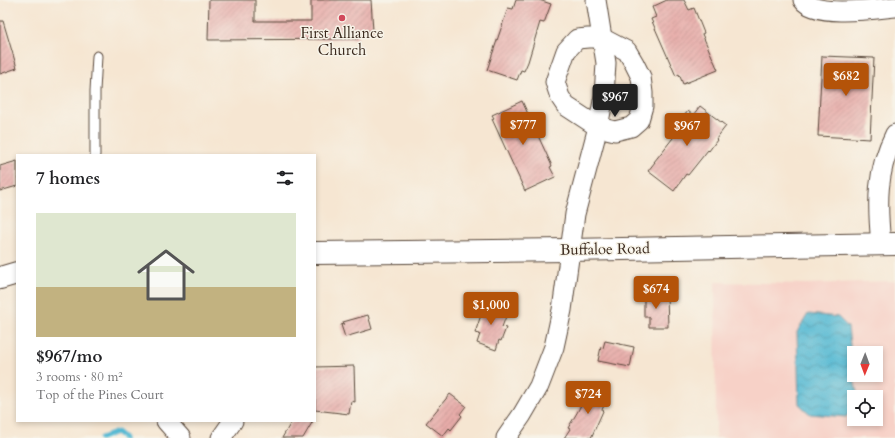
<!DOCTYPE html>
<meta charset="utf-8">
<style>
body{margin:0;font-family:Cardo,serif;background:#f2f2f2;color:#202124;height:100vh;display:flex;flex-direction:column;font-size:15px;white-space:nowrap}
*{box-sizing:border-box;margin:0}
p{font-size:13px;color:#757577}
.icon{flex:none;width:22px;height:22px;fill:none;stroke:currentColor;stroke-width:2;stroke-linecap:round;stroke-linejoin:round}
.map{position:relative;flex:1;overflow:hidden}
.panel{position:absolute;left:16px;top:154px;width:300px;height:268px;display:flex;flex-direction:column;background:#fff;border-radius:0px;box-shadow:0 2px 6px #0003}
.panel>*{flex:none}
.needle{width:26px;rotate:181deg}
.controls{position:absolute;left:847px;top:346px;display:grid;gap:8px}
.controls a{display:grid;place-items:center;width:36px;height:36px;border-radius:0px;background:#fff;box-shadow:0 2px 6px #0003;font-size:20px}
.price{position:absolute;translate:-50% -34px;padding:0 9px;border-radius:4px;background:#b45309;color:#fff;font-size:13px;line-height:26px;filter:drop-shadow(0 1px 2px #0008)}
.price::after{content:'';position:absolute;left:50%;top:24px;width:12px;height:9px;margin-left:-6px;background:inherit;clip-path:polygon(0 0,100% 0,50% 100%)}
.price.current{background:#222;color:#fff}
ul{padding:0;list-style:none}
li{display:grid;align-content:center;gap:8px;height:212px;padding:0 20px}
li span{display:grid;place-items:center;height:124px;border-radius:0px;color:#555}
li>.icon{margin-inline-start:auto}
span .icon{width:72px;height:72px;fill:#fffc;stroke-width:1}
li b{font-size:17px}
h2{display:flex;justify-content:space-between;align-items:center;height:48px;padding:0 20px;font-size:17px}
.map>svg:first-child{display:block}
.built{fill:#f7d1c7;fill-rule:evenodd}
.water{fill:url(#water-waves);stroke:#487278}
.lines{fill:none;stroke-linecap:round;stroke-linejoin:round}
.stream{stroke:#55b9d3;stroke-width:5}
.building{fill:url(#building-hatch)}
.lane-casing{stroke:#574639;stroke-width:11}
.street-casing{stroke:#574639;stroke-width:21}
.primary-casing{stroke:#574639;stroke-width:24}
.lane{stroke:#fff;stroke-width:9}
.street{stroke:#fff;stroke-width:19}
.primary{stroke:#fff;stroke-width:22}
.poi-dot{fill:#d1495b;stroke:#f7f3e8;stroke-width:1.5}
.labels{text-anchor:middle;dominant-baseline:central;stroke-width:3;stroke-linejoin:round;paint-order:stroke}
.poi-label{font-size:15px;fill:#3b2a1e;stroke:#f7f3e8}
.street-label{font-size:15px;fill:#3b2a1e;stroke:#f7f3e8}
</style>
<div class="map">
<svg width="895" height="438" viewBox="0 0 895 438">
<defs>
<pattern id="water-waves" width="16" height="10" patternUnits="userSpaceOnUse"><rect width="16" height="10" fill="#55b9d3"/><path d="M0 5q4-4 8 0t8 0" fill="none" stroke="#4897ab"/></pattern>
<pattern id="building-hatch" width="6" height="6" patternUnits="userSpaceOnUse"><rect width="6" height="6" fill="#e7aca9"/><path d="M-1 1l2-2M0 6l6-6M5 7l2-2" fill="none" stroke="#bc8c89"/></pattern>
</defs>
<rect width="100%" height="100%" fill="#f7f3e8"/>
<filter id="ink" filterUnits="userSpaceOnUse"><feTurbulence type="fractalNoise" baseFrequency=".025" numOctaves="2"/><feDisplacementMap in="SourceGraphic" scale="8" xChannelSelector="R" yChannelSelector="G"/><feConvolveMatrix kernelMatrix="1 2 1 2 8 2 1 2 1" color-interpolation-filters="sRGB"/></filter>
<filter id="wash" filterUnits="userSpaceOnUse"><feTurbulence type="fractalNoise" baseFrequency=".012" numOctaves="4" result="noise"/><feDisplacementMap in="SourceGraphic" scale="16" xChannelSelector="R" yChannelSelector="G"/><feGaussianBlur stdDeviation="0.9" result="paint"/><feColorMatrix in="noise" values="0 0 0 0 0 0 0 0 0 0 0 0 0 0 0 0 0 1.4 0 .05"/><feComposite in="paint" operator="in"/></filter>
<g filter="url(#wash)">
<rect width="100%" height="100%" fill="#f6e6d2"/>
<path class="built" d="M895,281V438H716L715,282L806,284ZM854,353H876V375H854ZM854,397H876V419H854Z"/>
<polygon class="water" points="808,314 838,317 848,327 854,379 858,397 854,397 854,408 846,417 810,414 799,404 797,332"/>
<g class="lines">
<polyline class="stream" points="101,438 117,432 124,438"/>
</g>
<g id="blocks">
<g class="building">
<polygon points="209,0 255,0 255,21 311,21 311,0 371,0 373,31 358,31 358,39 208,40"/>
<polygon points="516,0 539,0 551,4 544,23 540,22 528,62 524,71 521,70 517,80 487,70 508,8 513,9"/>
<polygon points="667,0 684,0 689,10 694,8 704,33 702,34 718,70 683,84 679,74 676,76 651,19 656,17 652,7"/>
<polygon points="0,21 3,21 17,68 0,74"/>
<polygon points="822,56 874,58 870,139 818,136"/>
<polygon points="522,101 552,166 550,167 555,177 525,191 492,119 494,118 492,115"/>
<polygon points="700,106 726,126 716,139 717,140 709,151 708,150 688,175 686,174 674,191 648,171 655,162 654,162 680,129 676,126 688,111 693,115"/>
<polygon points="17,161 17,186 0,191 0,166"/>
<polygon points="644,295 667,295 668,327 649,327 649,317 644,317"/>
<polygon points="485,303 508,311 502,327 506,328 501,341 499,340 496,350 477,343 480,334 475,333"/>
<polygon points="368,315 372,329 345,337 341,325 344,324 343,322"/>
<polygon points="605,341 634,347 630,367 598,361 601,347 603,348"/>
<polygon points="354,366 355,402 351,401 349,414 315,410 315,367"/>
<polygon points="590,386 607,394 602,404 604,405 602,410 603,411 591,438 564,438 570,429 568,428 578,411"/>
<polygon points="450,394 466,406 460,414 462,416 451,430 449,428 443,436 426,423"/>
<polygon points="292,421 313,421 303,438 282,438"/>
</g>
</g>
</g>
<g filter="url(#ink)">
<use href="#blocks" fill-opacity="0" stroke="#574639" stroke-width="1"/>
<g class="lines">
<defs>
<polyline id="lane" points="95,155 95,91 97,56"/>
<g id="street">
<path d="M803,0C816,18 875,9 895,7"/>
<polygon points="588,38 602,38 627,51 634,63 641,77 643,93 643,106 639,120 631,127 615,131 598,127 566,106 560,97 555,82 566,51 577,39"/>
<path d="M881,244C877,204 876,171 895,134"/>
<polyline points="166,421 181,438"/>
<polyline points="221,438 233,421"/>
<polyline points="506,438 522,415 539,386 554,347 562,310 575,214 598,127 604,96 606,63 596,0"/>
</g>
<g id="primary">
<polyline points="315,253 569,250 895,244"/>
<polyline points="0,278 17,273"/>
</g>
</defs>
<use href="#lane" class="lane-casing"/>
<use href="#street" class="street-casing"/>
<use href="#primary" class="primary-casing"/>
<use href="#lane" class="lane"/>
<use href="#street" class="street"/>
<use href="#primary" class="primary"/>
</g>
</g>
<circle class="poi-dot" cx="342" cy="18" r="4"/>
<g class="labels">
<g class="poi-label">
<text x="342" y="33">First Alliance<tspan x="342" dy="17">Church</tspan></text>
</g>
<g class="street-label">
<text transform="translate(605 249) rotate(-1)">Buffaloe Road</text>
</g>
</g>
</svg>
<div class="controls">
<a><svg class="needle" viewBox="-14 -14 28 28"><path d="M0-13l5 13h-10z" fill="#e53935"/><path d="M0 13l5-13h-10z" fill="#757577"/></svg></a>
<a><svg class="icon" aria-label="locate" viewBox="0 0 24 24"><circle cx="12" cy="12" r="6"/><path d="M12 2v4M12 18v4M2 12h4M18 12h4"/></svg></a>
</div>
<b class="price" style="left:846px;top:97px">$682</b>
<b class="price current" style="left:615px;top:118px">$967</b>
<b class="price" style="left:523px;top:146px">$777</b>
<b class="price" style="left:687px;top:147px">$967</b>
<b class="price" style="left:656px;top:310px">$674</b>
<b class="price" style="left:491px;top:326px">$1,000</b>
<b class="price" style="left:588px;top:415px">$724</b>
<section class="panel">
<h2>7 homes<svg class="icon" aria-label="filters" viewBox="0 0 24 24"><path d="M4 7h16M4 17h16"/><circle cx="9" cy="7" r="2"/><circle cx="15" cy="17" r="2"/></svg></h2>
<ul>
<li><span style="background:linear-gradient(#dfe7d0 60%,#c2b280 0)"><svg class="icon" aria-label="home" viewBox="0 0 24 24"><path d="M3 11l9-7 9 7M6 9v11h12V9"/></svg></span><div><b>$967/mo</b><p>3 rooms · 80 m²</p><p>Top of the Pines Court</p></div></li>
</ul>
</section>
</div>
